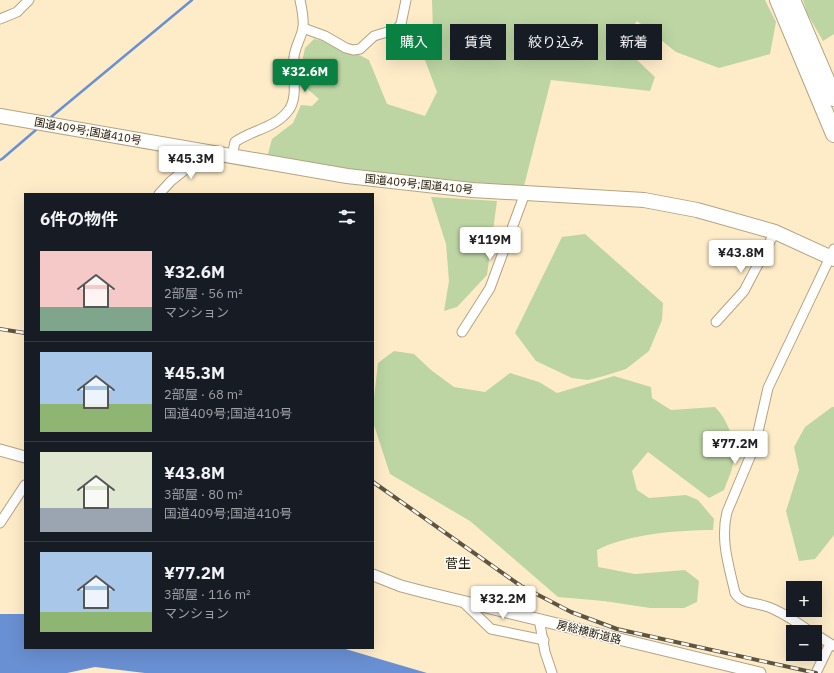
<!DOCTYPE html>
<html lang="ja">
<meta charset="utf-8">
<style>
body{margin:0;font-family:"IBM Plex Sans","Noto Sans JP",sans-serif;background:#242831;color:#f1f3f6;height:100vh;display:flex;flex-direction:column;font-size:15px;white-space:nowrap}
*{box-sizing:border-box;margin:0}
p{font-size:13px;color:#9ea1a6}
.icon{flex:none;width:22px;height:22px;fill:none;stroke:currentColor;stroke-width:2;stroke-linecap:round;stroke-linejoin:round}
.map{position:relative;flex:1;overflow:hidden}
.panel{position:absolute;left:24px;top:193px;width:350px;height:456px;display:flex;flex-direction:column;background:#171b24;border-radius:0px;box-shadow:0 4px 16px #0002}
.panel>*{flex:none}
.top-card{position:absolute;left:386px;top:24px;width:380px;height:36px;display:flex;gap:8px}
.buttons{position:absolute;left:786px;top:581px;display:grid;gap:8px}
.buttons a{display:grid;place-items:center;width:36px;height:36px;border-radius:0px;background:#171b24;box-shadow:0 4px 16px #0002;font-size:20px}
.price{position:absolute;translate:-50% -34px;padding:0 9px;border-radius:4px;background:#fff;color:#222;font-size:13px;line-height:26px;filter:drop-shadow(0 1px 2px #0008)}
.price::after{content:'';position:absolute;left:50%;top:24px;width:12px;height:9px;margin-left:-6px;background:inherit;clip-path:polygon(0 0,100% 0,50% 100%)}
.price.selected{background:#0b8043;color:#fff}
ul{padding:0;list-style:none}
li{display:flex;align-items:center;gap:12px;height:100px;padding:0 16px}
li+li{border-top:1px solid #363941}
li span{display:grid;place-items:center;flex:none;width:112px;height:80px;border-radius:0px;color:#555}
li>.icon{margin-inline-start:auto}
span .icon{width:48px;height:48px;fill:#fffc;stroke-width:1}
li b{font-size:17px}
h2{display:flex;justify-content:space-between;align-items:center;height:48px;padding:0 16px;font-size:17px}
.chip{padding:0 14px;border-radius:0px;background:#171b24;box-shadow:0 4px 16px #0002;font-size:14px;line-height:36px}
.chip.selected{background:#0b8043;color:#fff}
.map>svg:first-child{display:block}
.green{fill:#bcd5a3}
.water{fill:#6990d3}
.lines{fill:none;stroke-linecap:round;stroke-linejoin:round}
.stream{stroke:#6990d3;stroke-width:2.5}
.minor-casing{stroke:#b4a382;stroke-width:11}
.tertiary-casing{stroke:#b4a382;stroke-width:13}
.trunk-casing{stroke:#b4a382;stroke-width:16}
.motorway-casing{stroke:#b4a382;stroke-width:18}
.minor{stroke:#fff;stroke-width:9}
.tertiary{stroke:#fff;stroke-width:11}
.trunk{stroke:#fff;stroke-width:14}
.motorway{stroke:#fff;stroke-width:16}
.rail-casing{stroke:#5e5541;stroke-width:4}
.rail{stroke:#fffbf4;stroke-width:2.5;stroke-dasharray:8;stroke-linecap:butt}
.labels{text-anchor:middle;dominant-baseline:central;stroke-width:3;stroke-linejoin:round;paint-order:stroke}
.street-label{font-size:11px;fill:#1f190c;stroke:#fffbf4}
.quarter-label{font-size:13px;fill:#1f190c;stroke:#fffbf4}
</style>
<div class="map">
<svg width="834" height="673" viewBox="0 0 834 673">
<rect width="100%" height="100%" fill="#feecc9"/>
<g class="green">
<polygon points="432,0 765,0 776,22 770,54 719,68 676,52 637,21 620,44 655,77 650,91 551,80 524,186 422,179 274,158 268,154 272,139 293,123 301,105 312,106 319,99 304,86 301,67 305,48 314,39 327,42 331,40 369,60 387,104 425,116 437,92 419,44 433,32"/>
<polygon points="803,0 834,0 834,34 823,41 807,13"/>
<polygon points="431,197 497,201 487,275 457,307 444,311 449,281 446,244"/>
<polygon points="585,234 663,303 662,320 649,351 626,369 604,376 588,380 572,378 536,361 515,333 562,237"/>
<path d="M394,351L414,354L431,370L454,387L485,392L510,373L539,382L557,393L614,376L651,387L652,398L671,410L715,407C729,421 736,443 733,463C732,472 727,481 724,490L709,498L648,452L632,471L637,490L649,498L686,495L698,500L714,519L713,530C679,530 627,534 597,550L598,567L635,574L685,570L699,581L697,602L684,608H650L604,601L558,597L470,521L390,474L373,422V406L378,363Z"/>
<polygon points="832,407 834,407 834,535 815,559 799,561 786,511 799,470 794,447 805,427"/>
</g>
<polygon class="water" points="0,614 25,614 25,648 342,648 427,673 145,673 95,667 67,673 0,673"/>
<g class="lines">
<g class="stream">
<polyline points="51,117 192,0"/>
<polyline points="0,160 2,159 37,129"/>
</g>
<defs>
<g id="minor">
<polyline points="0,19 17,12 29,0"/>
<polyline points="303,28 325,36 346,48 353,50 360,49 374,36 397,29 401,24 406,0"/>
<path d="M232,156L235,142C252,130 275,128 288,111C299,98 292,73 294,57C295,47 301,38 303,28C304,19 302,9 300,0"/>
<polyline points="159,194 171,181 191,165 198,150"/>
<polyline points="716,322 744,291 775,232"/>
<polyline points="462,332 490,288 525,193"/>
<polyline points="0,523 25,485"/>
<polyline points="462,601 491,629 544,640"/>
<polyline points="539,619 545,652 552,673"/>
<path d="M811,632C797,623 782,611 765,606C753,602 742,604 735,593C729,566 720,540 727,512L755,445L768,388L834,249"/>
<polyline points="815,634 834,646"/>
<polyline points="816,673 830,644"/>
</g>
<g id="tertiary">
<polyline points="0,450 25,457"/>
<polyline points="373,575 401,586 424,592 760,673"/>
</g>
<polyline id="trunk" points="0,116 347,176 472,190 644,200 697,210 775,232 834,259"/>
<g id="motorway">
<polyline points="778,0 834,134"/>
<polyline points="792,0 834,98"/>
</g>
</defs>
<use href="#minor" class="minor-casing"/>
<use href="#tertiary" class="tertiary-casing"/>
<use href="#trunk" class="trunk-casing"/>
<use href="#motorway" class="motorway-casing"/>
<use href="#minor" class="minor"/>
<use href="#tertiary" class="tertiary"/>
<use href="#trunk" class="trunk"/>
<use href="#motorway" class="motorway"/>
<defs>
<g id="rail">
<polyline points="0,329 25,333"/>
<polyline points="373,482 521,586 571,612 617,629 816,673"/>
</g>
</defs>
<use href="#rail" class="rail-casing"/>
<use href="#rail" class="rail"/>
</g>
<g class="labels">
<g class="street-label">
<text transform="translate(88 131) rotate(10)">国道409号;国道410号</text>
<text transform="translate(419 184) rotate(6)">国道409号;国道410号</text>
<text transform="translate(589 632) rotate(14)">房総横断道路</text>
</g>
<g class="quarter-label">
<text x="458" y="563">菅生</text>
</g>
</g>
</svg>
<div class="buttons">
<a>+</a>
<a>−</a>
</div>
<b class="price selected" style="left:305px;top:93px">¥32.6M</b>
<b class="price" style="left:191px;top:180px">¥45.3M</b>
<b class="price" style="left:490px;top:261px">¥119M</b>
<b class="price" style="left:741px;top:274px">¥43.8M</b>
<b class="price" style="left:735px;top:465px">¥77.2M</b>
<b class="price" style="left:503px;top:620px">¥32.2M</b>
<div class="top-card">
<a class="chip selected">購入</a>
<a class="chip">賃貸</a>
<a class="chip">絞り込み</a>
<a class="chip">新着</a>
</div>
<section class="panel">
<h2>6件の物件<svg class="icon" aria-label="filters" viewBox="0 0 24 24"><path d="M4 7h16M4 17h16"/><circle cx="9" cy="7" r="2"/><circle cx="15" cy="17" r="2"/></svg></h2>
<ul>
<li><span style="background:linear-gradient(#f6c9c9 70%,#7fa58c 0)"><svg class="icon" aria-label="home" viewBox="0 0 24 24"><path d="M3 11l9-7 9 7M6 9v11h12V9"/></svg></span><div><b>¥32.6M</b><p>2部屋 · 56 m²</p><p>マンション</p></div></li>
<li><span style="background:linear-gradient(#a9c7e8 65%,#8fb573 0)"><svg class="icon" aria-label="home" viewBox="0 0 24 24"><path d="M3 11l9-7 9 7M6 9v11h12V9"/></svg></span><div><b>¥45.3M</b><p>2部屋 · 68 m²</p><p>国道409号;国道410号</p></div></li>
<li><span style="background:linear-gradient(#dfe7d0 70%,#9aa5b1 0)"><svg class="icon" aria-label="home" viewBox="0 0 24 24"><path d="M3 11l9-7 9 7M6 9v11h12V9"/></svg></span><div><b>¥43.8M</b><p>3部屋 · 80 m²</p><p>国道409号;国道410号</p></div></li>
<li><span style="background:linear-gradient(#a9c7e8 75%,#8fb573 0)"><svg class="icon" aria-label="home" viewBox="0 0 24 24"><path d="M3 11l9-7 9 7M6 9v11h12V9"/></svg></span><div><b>¥77.2M</b><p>3部屋 · 116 m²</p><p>マンション</p></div></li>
</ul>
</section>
</div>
